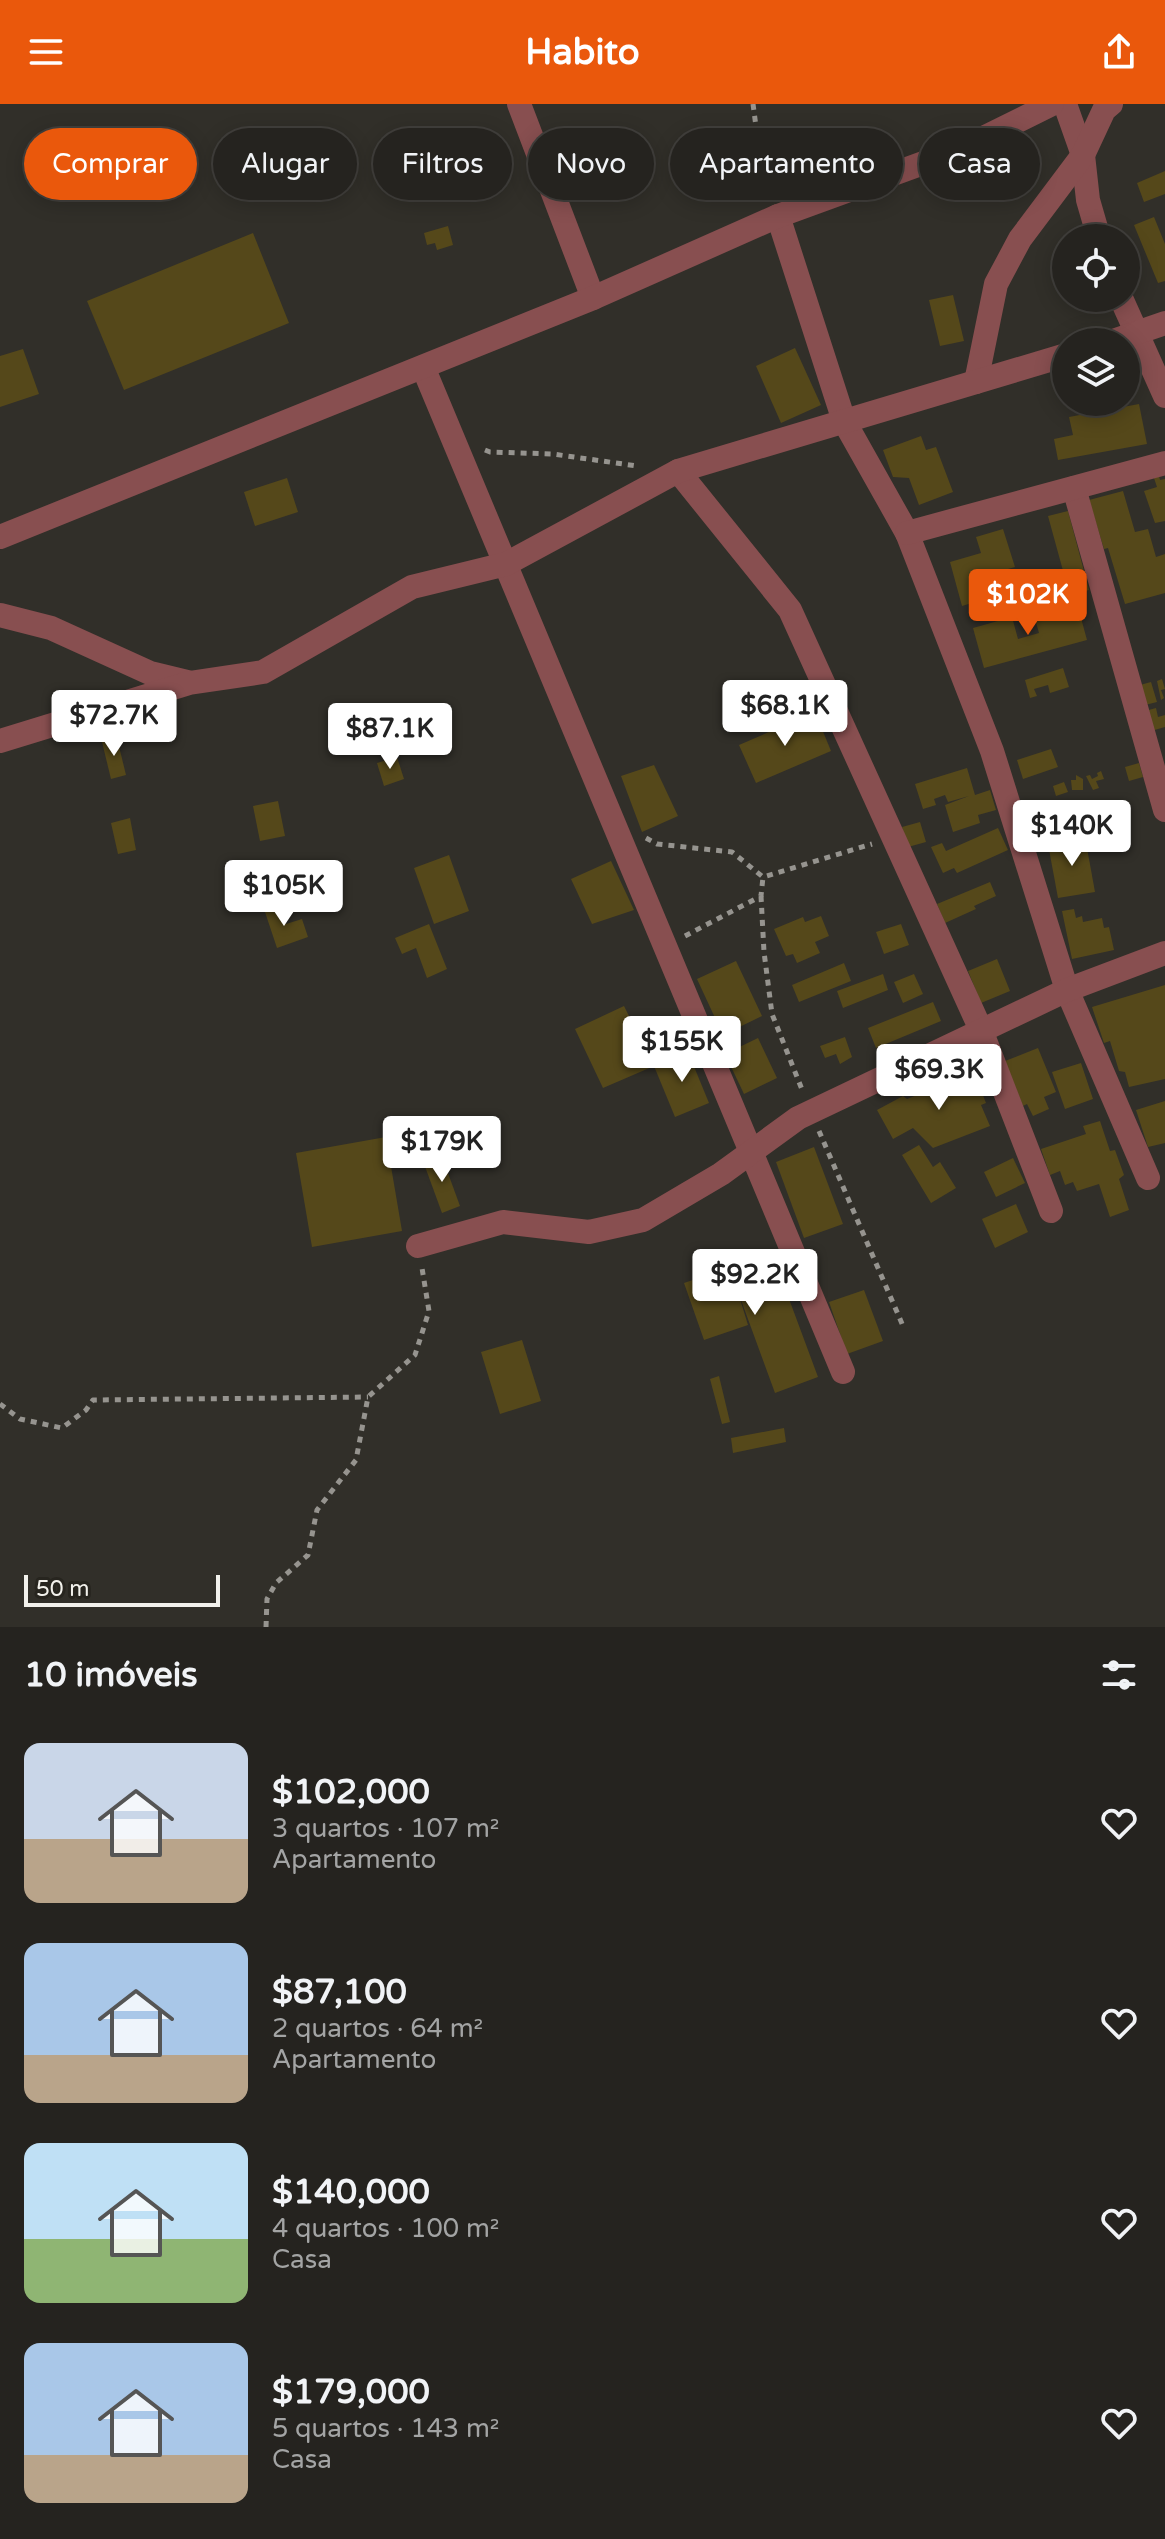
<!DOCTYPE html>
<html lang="pt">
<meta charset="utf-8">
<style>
body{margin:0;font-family:"Varela Round",sans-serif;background:#312f2c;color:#f1f3f6;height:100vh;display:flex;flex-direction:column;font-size:30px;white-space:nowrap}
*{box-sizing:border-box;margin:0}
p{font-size:26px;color:#a3a4a4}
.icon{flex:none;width:44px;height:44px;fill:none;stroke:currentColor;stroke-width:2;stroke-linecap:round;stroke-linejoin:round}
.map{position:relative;height:1523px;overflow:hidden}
.panel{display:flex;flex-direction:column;background:#25231f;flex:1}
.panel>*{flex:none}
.banner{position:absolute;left:24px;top:24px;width:1118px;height:72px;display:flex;gap:16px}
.fabs{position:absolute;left:1052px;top:120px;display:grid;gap:16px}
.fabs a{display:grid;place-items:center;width:88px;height:88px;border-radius:50%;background:#25231f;box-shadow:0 4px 20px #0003,0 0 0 2px #42403d;font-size:40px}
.scale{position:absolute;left:24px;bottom:20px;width:196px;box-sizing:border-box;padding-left:8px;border:4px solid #f2f1ec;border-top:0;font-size:22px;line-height:28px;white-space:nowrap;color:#f2f1ec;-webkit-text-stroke:6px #27251f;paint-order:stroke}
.price{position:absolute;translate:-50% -68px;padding:0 18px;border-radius:8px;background:#fff;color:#222;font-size:26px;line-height:52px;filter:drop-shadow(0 2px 4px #0008)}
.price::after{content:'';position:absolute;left:50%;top:48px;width:24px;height:18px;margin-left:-12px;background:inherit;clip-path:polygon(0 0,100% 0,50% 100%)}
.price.on{background:#ea580c;color:#fff}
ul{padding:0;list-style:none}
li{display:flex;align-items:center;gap:24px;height:200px;padding:0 24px}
li span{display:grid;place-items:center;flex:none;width:224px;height:160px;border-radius:16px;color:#555}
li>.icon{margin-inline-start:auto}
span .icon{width:96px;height:96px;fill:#fffc;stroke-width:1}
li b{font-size:34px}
h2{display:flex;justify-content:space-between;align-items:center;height:96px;padding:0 24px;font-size:34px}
.tag{padding:0 28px;border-radius:36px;background:#25231f;box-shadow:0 4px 20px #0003,0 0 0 2px #42403d;font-size:28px;line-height:72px}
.tag.on{background:#ea580c;color:#fff}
header{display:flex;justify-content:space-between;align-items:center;height:104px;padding:0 24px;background:#ea580c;color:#fff;font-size:36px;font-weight:700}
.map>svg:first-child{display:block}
.water{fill:#4c7dba}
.building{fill:#55481a}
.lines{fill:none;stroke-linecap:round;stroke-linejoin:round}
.path{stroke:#96948f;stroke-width:5;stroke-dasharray:6 6;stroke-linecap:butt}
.minor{stroke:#884f50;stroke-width:24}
</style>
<header><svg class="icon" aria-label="menu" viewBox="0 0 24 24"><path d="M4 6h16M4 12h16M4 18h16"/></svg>Habito<svg class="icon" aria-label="share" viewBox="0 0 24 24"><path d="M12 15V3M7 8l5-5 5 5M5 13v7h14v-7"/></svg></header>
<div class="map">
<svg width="1165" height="1523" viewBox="0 0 1165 1523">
<rect width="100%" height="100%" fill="#312f29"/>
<polygon class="water" points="139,33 148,54 166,46 176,70 138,85 121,41"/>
<g class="building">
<polygon points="1165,67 1165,90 1144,98 1137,79"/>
<polygon points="1154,113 1165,140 1165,177 1158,179 1134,121"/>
<polygon points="448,122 453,141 437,146 435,139 427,141 424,129"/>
<polygon points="253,129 289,219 124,286 87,197"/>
<polygon points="953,191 964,237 940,242 929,196"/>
<polygon points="795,244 821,301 781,319 756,262"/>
<polygon points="23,245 39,290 0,303 0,252"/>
<polygon points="1139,300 1147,340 1058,356 1054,335 1073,331 1069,313"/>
<polygon points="921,332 926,346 936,343 953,388 919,401 909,374 893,373 883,346"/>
<polygon points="1159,372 1160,376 1165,375 1165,417 1155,419 1144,387 1157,383 1154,374"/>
<polygon points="287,374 298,408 255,422 244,388"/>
<polygon points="1123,387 1135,428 1148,425 1156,453 1165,450 1165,489 1125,500 1108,444 1104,445 1089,396"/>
<polygon points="1068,407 1089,486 1058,495 1053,477 1065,474 1048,412"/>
<polygon points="1003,425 1015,463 991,470 998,491 962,502 950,458 981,449 976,433"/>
<polygon points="1078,503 1087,536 984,564 973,524 1012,513 1018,535 1039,529 1035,515"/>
<polygon points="1063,564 1069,583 1050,589 1048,581 1034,585 1037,592 1030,594 1025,576"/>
<polygon points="1162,575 1165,585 1161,586 1164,594 1161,596 1157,577"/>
<polygon points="1151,578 1157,598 1145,601 1140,581"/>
<polygon points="1156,604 1158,613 1165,611 1165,623 1151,627 1145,607"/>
<polygon points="815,608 831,647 756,679 739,641"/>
<polygon points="117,634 126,671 111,675 102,638"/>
<polygon points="1051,645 1058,663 1023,675 1017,656"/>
<polygon points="397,653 404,675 384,682 377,659"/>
<polygon points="1139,659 1143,673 1129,677 1125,663"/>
<polygon points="654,661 678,712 642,728 621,672"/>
<polygon points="967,664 975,691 990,686 996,706 978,711 980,719 953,728 945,701 969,692 948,698 945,691 934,695 936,701 923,705 915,680"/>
<polygon points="1101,667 1104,675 1096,677 1099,684 1093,686 1086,672 1090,671 1092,675 1098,672 1097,669"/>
<polygon points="1076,671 1083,675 1083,686 1072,686 1071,676 1076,676"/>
<polygon points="1064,678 1068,688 1056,692 1053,682"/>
<polygon points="278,697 285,732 260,737 253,702"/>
<polygon points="130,714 136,746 118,750 111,719"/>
<polygon points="920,718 926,738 908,743 902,723"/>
<polygon points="998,724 1008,746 957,769 954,764 943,769 931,743 942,739 946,747"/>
<polygon points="1085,733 1095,788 1058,794 1048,740"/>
<polygon points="449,751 469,807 434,820 414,764"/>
<polygon points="611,757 634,806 592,820 571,775"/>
<polygon points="990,778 996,792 974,802 976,805 945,819 937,800"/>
<polygon points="279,800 286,820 302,815 308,833 277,844 264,805"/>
<polygon points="1074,805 1076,814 1082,812 1083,818 1102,814 1104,824 1109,823 1114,846 1072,855 1062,807"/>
<polygon points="821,812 829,832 815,838 820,849 797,859 793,850 786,852 774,825 803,813 805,818"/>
<polygon points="429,820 447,865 427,874 416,844 402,850 395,834"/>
<polygon points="901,820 909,841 884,850 876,828"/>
<polygon points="997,855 1010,887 981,899 968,867"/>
<polygon points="736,857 762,912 723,931 697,875"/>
<polygon points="844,859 851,877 799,898 792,881"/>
<polygon points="883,870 888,886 843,904 837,887"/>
<polygon points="914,870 923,890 903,899 894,878"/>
<polygon points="1165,881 1165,975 1129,983 1125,968 1119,967 1110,937 1104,939 1092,903"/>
<polygon points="933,898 941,917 876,944 868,924"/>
<polygon points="624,902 654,962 603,984 575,925"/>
<polygon points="845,933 852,953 840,960 836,950 825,954 820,942"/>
<polygon points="758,934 777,974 744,990 725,950"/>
<polygon points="1038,944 1056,988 1044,993 1049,1005 1033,1012 1027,1000 1023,1002 1005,957"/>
<polygon points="688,948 709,999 675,1013 654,962"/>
<polygon points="1081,959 1093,995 1065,1005 1052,968"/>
<polygon points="974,968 986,999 981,1001 990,1022 933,1044 913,1024 893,1035 877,1006 903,992 907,995"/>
<polygon points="1165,997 1165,1039 1148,1043 1136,1006"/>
<polygon points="1100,1017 1110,1047 1115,1046 1124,1071 1119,1075 1129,1106 1110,1113 1099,1080 1077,1087 1073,1078 1065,1081 1060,1067 1050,1071 1041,1045 1086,1030 1083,1022"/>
<polygon points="386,1033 402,1127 312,1143 296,1049"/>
<polygon points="919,1041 933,1063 940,1058 956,1084 931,1099 902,1051"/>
<polygon points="814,1043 843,1120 804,1134 776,1058"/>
<polygon points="441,1050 460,1102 442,1109 423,1057"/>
<polygon points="1013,1054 1025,1079 996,1093 984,1068"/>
<polygon points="1016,1100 1028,1128 995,1144 982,1115"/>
<polygon points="772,1149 818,1273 775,1289 737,1185 748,1221 704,1236 684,1179"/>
<polygon points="864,1186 883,1237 847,1250 829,1198"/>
<polygon points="522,1236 541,1297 500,1310 481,1248"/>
<polygon points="719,1272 730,1318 722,1320 710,1275"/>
<polygon points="784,1324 786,1338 733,1349 731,1334"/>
</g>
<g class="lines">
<g class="path">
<polyline points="753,0 759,45 772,92"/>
<polyline points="485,346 490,348 553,350 637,362"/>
<polyline points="646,734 657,740 732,748 763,773 872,740"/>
<polyline points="761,792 764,848 772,910 803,988"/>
<polyline points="685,832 761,792 763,773"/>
<polyline points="819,1027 903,1222"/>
<polyline points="0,1300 20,1315 62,1324 86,1306 93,1296 368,1293"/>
<polyline points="266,1523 267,1495 276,1479 308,1451 317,1406 356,1356 368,1293 415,1251 429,1207 422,1164"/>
</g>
<g class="minor">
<polyline points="519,0 593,194"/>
<polyline points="1065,0 1083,51 1088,96 1099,134"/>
<polyline points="778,112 844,317 907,429 992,647 1067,886 1148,1074"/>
<polyline points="1121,194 1165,292"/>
<polyline points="1110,238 1165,219"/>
<polyline points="423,263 843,1268"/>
<polyline points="976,278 996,180 1020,135 1083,51 1104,6 1111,0"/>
<polyline points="678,367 790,506 981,926 1051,1107"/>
<polyline points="1074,384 1165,706"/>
<polyline points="907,429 1165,359"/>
<polyline points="0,433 593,194 778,112 959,46 1052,0"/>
<polyline points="0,511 51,524 150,569 187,578"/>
<polyline points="0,637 189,579 263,568 412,483 506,460 678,367 1066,251"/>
<polyline points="418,1142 503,1118 589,1128 643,1116 721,1070 798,1014 1067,886 1165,849"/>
</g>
</g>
</svg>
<div class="fabs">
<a><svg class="icon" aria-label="locate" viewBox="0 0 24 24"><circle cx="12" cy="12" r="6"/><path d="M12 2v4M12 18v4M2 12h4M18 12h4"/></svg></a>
<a><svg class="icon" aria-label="layers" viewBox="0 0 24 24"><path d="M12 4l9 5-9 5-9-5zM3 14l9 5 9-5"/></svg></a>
</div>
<div class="scale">50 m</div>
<b class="price on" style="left:1028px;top:533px">$102K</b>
<b class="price" style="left:785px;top:644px">$68.1K</b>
<b class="price" style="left:114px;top:654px">$72.7K</b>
<b class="price" style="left:390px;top:667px">$87.1K</b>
<b class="price" style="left:1072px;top:764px">$140K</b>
<b class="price" style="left:284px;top:824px">$105K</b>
<b class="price" style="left:682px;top:980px">$155K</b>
<b class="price" style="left:939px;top:1008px">$69.3K</b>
<b class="price" style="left:442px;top:1080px">$179K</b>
<b class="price" style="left:755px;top:1213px">$92.2K</b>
<div class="banner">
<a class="tag on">Comprar</a>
<a class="tag">Alugar</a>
<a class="tag">Filtros</a>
<a class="tag">Novo</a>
<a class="tag">Apartamento</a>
<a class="tag">Casa</a>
</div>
</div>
<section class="panel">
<h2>10 imóveis<svg class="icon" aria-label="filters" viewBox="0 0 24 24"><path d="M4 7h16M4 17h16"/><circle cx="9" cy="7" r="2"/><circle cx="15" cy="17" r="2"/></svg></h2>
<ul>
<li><span style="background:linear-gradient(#c9d6e8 60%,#b9a48a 0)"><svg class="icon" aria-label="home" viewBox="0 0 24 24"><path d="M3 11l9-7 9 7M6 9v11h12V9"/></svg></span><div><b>$102,000</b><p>3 quartos · 107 m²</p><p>Apartamento</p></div><svg class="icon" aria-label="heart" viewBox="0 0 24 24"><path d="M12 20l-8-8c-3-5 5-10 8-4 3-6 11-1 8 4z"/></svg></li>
<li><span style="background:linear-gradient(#a9c7e8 70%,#b9a48a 0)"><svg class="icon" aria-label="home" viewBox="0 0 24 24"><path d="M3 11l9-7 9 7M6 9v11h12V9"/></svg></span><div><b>$87,100</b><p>2 quartos · 64 m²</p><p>Apartamento</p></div><svg class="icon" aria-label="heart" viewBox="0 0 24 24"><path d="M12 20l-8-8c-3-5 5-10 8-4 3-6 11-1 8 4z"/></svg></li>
<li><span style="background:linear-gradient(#bfe0f5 60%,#8fb573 0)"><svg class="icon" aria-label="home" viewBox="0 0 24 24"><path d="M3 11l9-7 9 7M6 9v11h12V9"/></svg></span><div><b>$140,000</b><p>4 quartos · 100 m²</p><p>Casa</p></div><svg class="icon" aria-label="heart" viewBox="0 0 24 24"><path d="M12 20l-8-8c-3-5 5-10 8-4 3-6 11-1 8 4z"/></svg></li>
<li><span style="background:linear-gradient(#a9c7e8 70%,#b9a48a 0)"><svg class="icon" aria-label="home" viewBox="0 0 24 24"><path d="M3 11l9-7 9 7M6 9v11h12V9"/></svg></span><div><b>$179,000</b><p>5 quartos · 143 m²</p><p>Casa</p></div><svg class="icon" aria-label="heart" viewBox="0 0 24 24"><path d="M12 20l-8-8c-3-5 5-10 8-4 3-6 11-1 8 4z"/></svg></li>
</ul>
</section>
